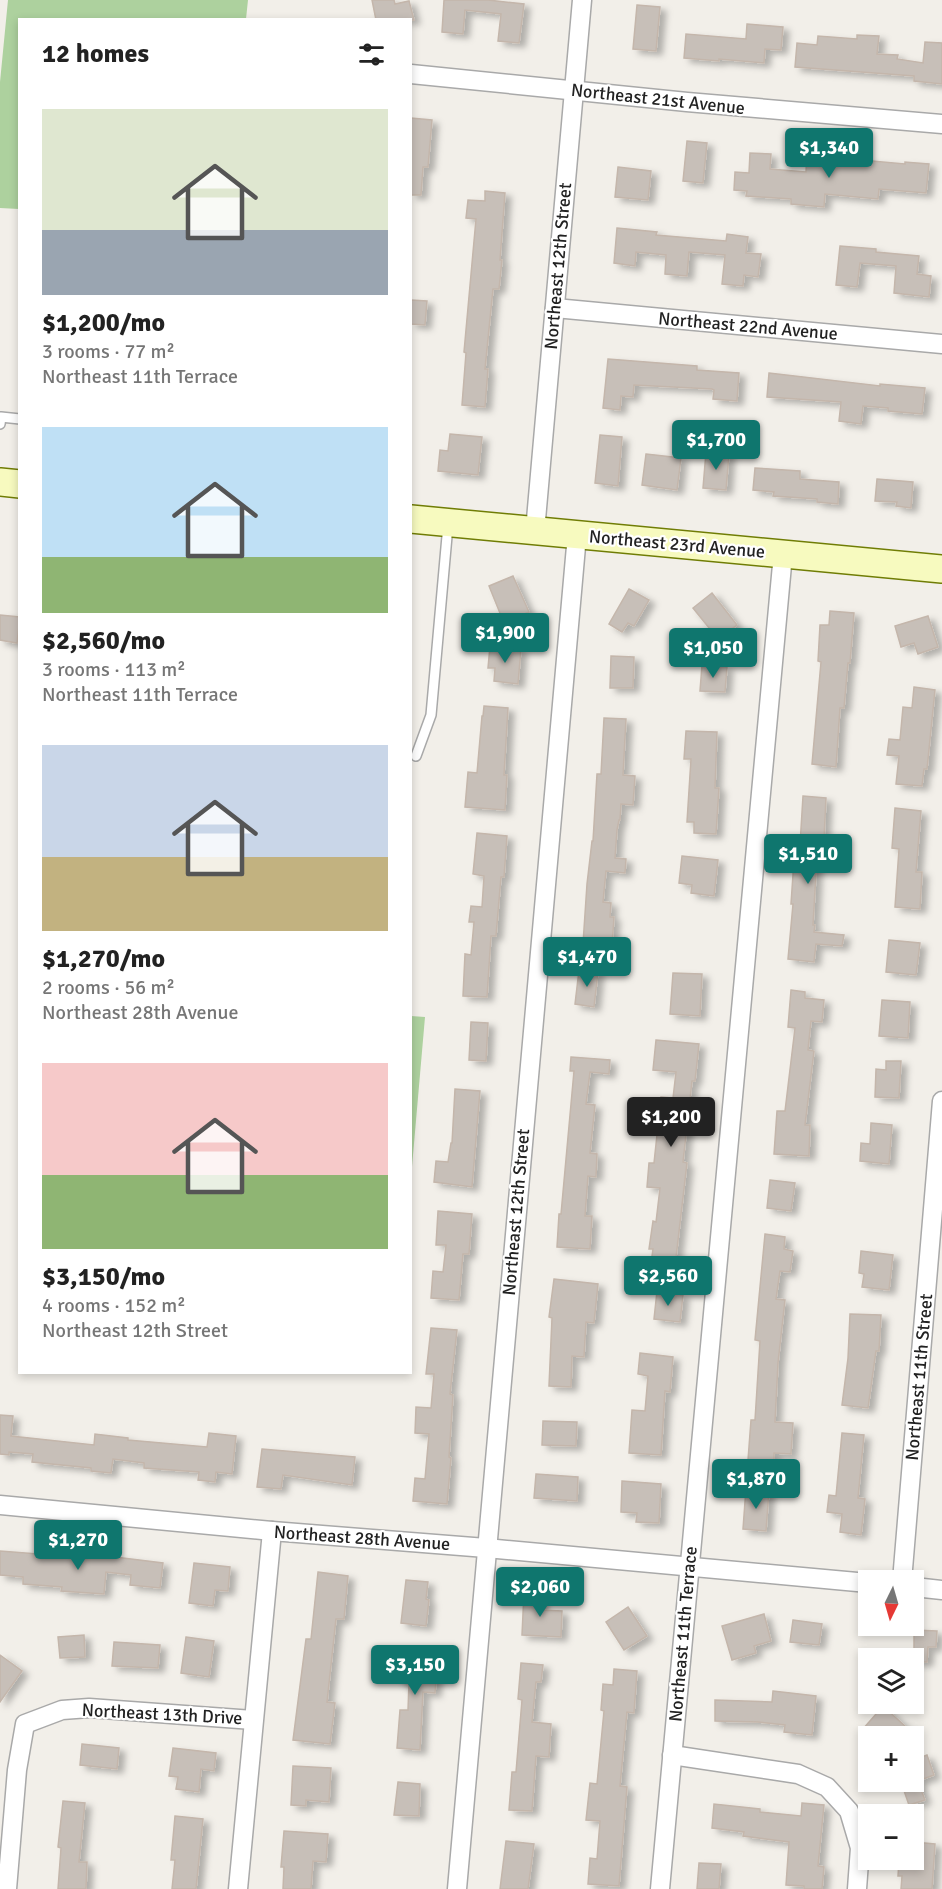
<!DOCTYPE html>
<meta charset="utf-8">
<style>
body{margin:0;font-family:Signika,sans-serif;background:#f2f2f2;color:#222;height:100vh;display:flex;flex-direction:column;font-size:22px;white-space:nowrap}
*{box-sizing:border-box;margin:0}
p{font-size:20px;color:#767676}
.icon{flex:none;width:33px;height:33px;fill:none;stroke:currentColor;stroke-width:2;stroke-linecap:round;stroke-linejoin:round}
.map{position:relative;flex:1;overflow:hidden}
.details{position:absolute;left:18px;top:18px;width:394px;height:1356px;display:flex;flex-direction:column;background:#fff;border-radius:0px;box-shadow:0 3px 9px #0003}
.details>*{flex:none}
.needle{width:39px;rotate:185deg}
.fabs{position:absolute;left:858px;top:1570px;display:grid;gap:12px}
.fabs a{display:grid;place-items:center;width:66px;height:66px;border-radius:0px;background:#fff;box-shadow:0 3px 9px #0003;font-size:30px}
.price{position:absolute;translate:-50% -51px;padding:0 14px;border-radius:6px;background:#0f766e;color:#fff;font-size:20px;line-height:39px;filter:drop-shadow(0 2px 3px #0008)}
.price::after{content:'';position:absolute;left:50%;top:36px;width:18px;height:14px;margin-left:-9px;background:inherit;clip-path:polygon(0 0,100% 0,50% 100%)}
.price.active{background:#222;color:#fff}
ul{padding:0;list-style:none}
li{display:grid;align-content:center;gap:12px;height:318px;padding:0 24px}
li span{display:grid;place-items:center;height:186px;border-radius:0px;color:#555}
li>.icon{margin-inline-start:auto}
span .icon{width:108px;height:108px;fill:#fffc;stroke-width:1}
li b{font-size:26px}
h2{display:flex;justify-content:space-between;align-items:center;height:72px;padding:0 24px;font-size:26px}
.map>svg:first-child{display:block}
.forest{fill:#add19e}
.building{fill:#c7bfb8;stroke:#c4b6ab;stroke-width:1.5;filter:url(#shadow)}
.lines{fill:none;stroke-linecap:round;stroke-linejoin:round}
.service-casing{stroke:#a9a9a9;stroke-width:12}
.minor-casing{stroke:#a9a9a9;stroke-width:21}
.secondary-casing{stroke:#707d05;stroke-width:30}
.service{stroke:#fff;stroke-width:9}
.minor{stroke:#fff;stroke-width:18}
.secondary{stroke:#f7fabf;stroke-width:27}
.labels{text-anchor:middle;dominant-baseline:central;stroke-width:4.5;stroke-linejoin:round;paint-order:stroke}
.street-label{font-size:18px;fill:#222;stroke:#fff}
</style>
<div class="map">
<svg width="942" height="1889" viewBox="0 0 942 1889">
<defs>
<filter id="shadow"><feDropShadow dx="6" dy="4" stdDeviation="3" flood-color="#0004"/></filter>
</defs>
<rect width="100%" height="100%" fill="#f2efe9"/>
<g class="forest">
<polygon points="8,0 248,0 246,19 20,20 19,209 0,208 0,82"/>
<polygon points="411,1016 425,1017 411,1178"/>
</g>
<g class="building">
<polygon points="372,0 394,0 395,4 409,1 414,20 376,20"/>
<polygon points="444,0 488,0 524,4 519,43 498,41 501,14 465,10 463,34 442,32"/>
<polygon points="637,5 660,7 656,51 633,49"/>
<polygon points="747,24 783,27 781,50 765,49 764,63 719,59 719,61 684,58 686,34 746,39"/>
<polygon points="857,35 879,36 877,54 898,55 897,59 923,63 925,42 942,43 942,84 914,81 914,76 795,67 797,43 817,45 818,36 857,39"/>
<polygon points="411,118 432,120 428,167 423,167 421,195 411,195"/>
<polygon points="687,141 707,143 703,183 683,181"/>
<polygon points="807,150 828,152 828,157 905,164 905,162 929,164 926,193 879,189 878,199 825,194 824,207 791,204 791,199 746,196 747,191 734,190 735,172 749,173 750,153 771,154 770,169 806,172"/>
<polygon points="618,167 651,171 648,200 615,197"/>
<polygon points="485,191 505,193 500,260 502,260 499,289 493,289 485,369 488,369 485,407 462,405 466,353 464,352 476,219 466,218 468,200 485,201"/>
<polygon points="617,228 657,232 656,235 726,241 727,234 748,237 746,253 761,254 758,277 744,275 743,286 722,284 725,255 689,252 687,276 665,274 666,255 636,252 635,266 614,263"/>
<polygon points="840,246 876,249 876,252 919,256 917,274 931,276 929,297 894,293 896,266 860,263 857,287 836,285"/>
<polygon points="411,300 427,301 425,325 411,324"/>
<polygon points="608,359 697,366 697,370 739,373 737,401 713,399 714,390 712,389 634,385 633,397 621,396 620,410 603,408"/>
<polygon points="769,373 880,386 880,384 925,388 922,414 888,411 888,408 863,406 861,424 839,421 841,402 767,397"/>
<polygon points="450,434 482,437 478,475 438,471 440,450 448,451"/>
<polygon points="600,435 622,437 618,486 595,483"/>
<polygon points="706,452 729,454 726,490 703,488"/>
<polygon points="646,454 681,458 677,490 642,485"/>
<polygon points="755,468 800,471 800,479 839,482 838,504 817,502 817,499 773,496 774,492 753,490"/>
<polygon points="877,479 913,482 911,508 896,506 897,502 875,501"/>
<polygon points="513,576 529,612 504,623 489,586"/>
<polygon points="629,589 649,600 634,626 628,623 622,632 609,624"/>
<polygon points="712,593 737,625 718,639 693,608"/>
<polygon points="830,611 854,613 850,663 848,663 844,708 840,708 836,767 812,764 821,662 818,661 820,625 829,625"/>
<polygon points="0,615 20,617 17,643 0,640"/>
<polygon points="928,616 938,647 918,654 914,643 901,647 895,626"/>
<polygon points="490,646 521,649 518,684 494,681 495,668 488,668"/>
<polygon points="611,656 634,657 633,688 610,688"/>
<polygon points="702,665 727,667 725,692 700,691"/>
<polygon points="914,687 935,690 927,769 924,769 922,786 896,784 899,756 887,755 889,739 900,740 903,707 912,708"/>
<polygon points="484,706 508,708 504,775 507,775 505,810 465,807 468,772 477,773 482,716 483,716"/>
<polygon points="604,718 626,719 623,775 635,776 633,805 621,804 620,820 619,820 617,830 615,858 626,859 625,873 606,871 603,902 611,903 610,917 614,917 612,946 583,944 587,884 592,841 593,841 597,774 601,774"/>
<polygon points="686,731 717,732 715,788 719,788 716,834 694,833 694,822 687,822 691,759 684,759"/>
<polygon points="803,796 826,798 824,840 818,840 813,925 815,925 814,932 844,935 842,946 816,944 814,962 788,959 793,904 791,904 794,860 799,861"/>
<polygon points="895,808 921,811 916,872 922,872 920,909 895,907 899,849 892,848"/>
<polygon points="477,833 507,836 504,877 501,877 496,936 491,936 487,997 463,996 465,954 471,955 474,922 469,922 471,906 482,907 484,876 473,874"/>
<polygon points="682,856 718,860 714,896 691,893 692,885 679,883"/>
<polygon points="889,940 920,943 916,975 886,972"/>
<polygon points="579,970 598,972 594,1007 575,1004"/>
<polygon points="673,973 702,974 700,1016 670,1014"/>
<polygon points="791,990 805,992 805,998 824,1000 822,1022 811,1021 808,1050 814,1051 805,1125 810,1125 809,1156 774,1154 777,1111 785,1111 795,1028 788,1027"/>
<polygon points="882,1000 910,1002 908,1038 879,1036"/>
<polygon points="471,1022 488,1023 486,1061 469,1060"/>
<polygon points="656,1040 699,1044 695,1081 692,1081 683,1162 687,1163 675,1266 651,1263 653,1249 649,1249 653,1221 656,1222 660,1188 647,1187 649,1163 654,1163 661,1097 673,1098 676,1072 653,1070"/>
<polygon points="571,1057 610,1060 609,1074 590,1072 586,1104 595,1105 590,1153 597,1154 596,1177 588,1176 585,1216 592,1216 590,1249 557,1247 559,1214 561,1214 574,1071 570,1071"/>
<polygon points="886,1061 901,1061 899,1098 875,1097 876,1069 886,1070"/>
<polygon points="455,1089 480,1091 472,1187 434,1182 436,1161 448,1162 451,1143 452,1143"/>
<polygon points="871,1123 892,1125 889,1164 860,1161 861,1143 870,1144"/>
<polygon points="770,1180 795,1183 791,1211 767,1208"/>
<polygon points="438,1211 472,1214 469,1254 463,1254 459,1300 431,1298 433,1271 443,1272 446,1245 436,1245"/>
<polygon points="765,1234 785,1237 784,1249 793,1251 790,1272 780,1271 776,1299 785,1300 778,1363 775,1422 793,1423 791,1454 774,1453 774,1461 748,1460 751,1420 755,1420 760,1341 755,1340"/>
<polygon points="861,1251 893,1255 889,1290 862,1287 864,1274 859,1273"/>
<polygon points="554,1279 598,1284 594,1323 586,1322 584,1357 572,1356 571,1387 549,1386 552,1318 549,1317"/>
<polygon points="657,1291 683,1295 680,1322 654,1319"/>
<polygon points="850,1314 881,1315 879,1351 876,1351 868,1408 842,1405 848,1358"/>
<polygon points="431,1328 457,1330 450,1394 453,1395 449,1457 451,1458 447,1504 413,1501 415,1478 425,1479 429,1434 415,1433 416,1407 431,1408 434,1374 426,1374"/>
<polygon points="640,1353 673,1357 670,1392 665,1391 661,1455 629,1453 632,1410 645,1411 648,1376 638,1374"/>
<polygon points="0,1415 13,1416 11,1436 94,1445 95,1434 128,1438 128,1440 207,1447 209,1433 236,1436 232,1474 216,1472 215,1482 198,1480 199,1472 144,1468 144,1463 113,1459 111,1473 91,1471 91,1468 32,1462 33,1454 9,1452 9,1455 0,1454"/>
<polygon points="543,1421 577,1422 576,1446 542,1445"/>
<polygon points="842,1433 864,1435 858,1498 865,1499 861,1535 840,1532 842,1514 827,1512 829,1495 836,1496"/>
<polygon points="262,1449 355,1457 352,1485 283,1475 281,1489 257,1487"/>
<polygon points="536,1474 578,1477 577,1501 534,1498"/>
<polygon points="622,1481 661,1484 659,1523 636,1522 637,1513 621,1512"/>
<polygon points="746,1488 769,1490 766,1531 743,1529"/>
<polygon points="0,1551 64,1556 64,1554 115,1557 163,1563 160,1588 130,1585 131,1575 106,1572 104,1594 61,1591 62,1587 23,1584 23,1577 0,1575"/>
<polygon points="194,1563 230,1567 228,1591 215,1590 213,1606 189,1603"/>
<polygon points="318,1572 348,1576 344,1619 336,1619 327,1702 335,1703 330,1744 293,1740 306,1639 311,1639"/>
<polygon points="406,1580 428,1582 426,1599 429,1600 426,1626 401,1623"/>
<polygon points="524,1592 542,1593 541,1610 562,1611 561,1637 522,1635"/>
<polygon points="628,1607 647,1636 624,1650 606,1622"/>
<polygon points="764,1614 771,1641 754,1646 756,1653 732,1660 722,1626"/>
<polygon points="793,1620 822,1624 819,1645 790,1642"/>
<polygon points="914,1630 937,1631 936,1647 928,1647 927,1662 914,1662"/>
<polygon points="84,1635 85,1657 60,1658 58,1637"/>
<polygon points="186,1637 214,1641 209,1677 181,1673"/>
<polygon points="114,1642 160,1645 158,1668 112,1666"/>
<polygon points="401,1653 438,1656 435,1693 423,1692 420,1750 397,1748 400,1710 408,1710 409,1682 398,1681"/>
<polygon points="0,1655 22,1671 0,1702"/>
<polygon points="521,1663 543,1665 541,1682 536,1682 532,1722 551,1724 549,1757 536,1756 532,1811 509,1810 512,1772 516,1772 522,1700 518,1699"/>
<polygon points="614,1669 637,1671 634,1713 627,1712 620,1786 627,1787 619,1886 588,1884 590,1858 597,1859 600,1821 586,1820 590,1783 597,1784 604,1711 601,1710 603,1684 613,1685"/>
<polygon points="773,1691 816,1696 812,1735 784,1732 785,1725 758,1722 715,1721 715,1700 772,1702"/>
<polygon points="883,1706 906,1727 898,1737 873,1737 863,1729"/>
<polygon points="82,1744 119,1748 117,1769 80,1765"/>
<polygon points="173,1748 216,1753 214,1771 201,1769 199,1792 176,1789 178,1777 169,1776"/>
<polygon points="927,1755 934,1775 915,1782 918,1782 925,1800 909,1805 901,1782 914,1782 914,1760"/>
<polygon points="293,1766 331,1768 329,1802 306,1800 306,1806 291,1805"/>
<polygon points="398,1782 420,1784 419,1816 394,1815"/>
<polygon points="63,1801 85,1803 79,1862 87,1862 86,1889 58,1889 61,1848 58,1847"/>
<polygon points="802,1803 824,1805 818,1866 824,1867 822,1889 804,1889 804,1886 786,1885 789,1842 743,1836 744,1832 712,1828 714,1804 760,1809 760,1812 801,1816"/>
<polygon points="175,1816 203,1819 196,1889 172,1889 175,1860 171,1860"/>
<polygon points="284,1831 328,1834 326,1862 313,1861 311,1889 283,1889 284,1867 281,1867"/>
<polygon points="506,1841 534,1844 528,1889 500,1889"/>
<polygon points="914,1842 935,1844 932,1889 901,1889 902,1876 898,1876 899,1860 914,1860"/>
<polygon points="699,1863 721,1864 719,1889 697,1889"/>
</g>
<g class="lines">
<defs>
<g id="service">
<polyline points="0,424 1,417 20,419"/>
<polyline points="416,756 431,715 448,525"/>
</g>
<g id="minor">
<polyline points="411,74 687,102 942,124"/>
<polyline points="555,308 942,344"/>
<polyline points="535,531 582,0"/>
<polyline points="0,1505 272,1531 486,1548 868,1583"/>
<polyline points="902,1581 942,1101"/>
<polyline points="914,1587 942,1590"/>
<polyline points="672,1755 798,1774 827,1787 849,1811 860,1848 857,1889"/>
<polyline points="7,1889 17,1770 25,1724 62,1710 89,1708 253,1720"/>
<polyline points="238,1889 272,1531"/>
<polyline points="457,1889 577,535"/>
<polyline points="660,1889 783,554"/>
</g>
<g id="secondary">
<polyline points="0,482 20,484"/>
<polyline points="411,519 942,569"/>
</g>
</defs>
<use href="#service" class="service-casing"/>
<use href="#minor" class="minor-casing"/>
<use href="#secondary" class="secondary-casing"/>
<use href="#service" class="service"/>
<use href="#minor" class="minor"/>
<use href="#secondary" class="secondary"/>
</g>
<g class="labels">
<g class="street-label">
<text transform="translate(658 99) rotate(6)">Northeast 21st Avenue</text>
<text transform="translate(558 266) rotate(-85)">Northeast 12th Street</text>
<text transform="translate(748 326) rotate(5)">Northeast 22nd Avenue</text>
<text transform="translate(677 544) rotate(5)">Northeast 23rd Avenue</text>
<text transform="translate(516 1212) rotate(-85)">Northeast 12th Street</text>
<text transform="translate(919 1377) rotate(-85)">Northeast 11th Street</text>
<text transform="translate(362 1538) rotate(4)">Northeast 28th Avenue</text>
<text transform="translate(683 1634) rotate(-85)">Northeast 11th Terrace</text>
<text transform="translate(162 1714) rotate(3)">Northeast 13th Drive</text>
</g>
</g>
</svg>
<div class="fabs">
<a><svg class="needle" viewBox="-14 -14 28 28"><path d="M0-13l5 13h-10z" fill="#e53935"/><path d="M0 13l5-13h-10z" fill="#767676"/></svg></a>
<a><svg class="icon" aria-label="layers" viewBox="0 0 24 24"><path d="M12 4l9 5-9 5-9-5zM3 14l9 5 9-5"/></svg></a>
<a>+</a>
<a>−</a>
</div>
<b class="price" style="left:829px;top:179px">$1,340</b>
<b class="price" style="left:716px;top:471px">$1,700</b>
<b class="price" style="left:505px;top:664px">$1,900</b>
<b class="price" style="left:713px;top:679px">$1,050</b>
<b class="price" style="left:808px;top:885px">$1,510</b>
<b class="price" style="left:587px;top:988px">$1,470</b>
<b class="price active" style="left:671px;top:1148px">$1,200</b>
<b class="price" style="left:668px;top:1307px">$2,560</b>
<b class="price" style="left:756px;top:1510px">$1,870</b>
<b class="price" style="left:78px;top:1571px">$1,270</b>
<b class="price" style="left:540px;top:1618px">$2,060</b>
<b class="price" style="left:415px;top:1696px">$3,150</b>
<section class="details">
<h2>12 homes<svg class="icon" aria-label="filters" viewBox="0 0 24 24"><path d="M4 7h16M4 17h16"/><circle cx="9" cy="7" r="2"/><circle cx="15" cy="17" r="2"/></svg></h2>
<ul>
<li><span style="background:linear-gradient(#dfe7d0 65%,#9aa5b1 0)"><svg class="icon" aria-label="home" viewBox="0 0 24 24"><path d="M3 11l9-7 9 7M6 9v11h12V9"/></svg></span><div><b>$1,200/mo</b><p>3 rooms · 77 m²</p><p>Northeast 11th Terrace</p></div></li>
<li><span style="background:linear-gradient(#bfe0f5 70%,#8fb573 0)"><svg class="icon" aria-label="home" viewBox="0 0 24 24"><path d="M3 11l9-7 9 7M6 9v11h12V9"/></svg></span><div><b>$2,560/mo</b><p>3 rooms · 113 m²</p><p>Northeast 11th Terrace</p></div></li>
<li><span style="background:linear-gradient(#c9d6e8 60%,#c2b280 0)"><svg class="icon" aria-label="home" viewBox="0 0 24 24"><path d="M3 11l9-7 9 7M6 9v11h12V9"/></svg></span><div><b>$1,270/mo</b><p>2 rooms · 56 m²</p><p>Northeast 28th Avenue</p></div></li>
<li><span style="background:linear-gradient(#f6c9c9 60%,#8fb573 0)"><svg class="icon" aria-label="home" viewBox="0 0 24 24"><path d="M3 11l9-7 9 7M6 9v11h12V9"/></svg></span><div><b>$3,150/mo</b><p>4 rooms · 152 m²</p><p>Northeast 12th Street</p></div></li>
</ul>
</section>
</div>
